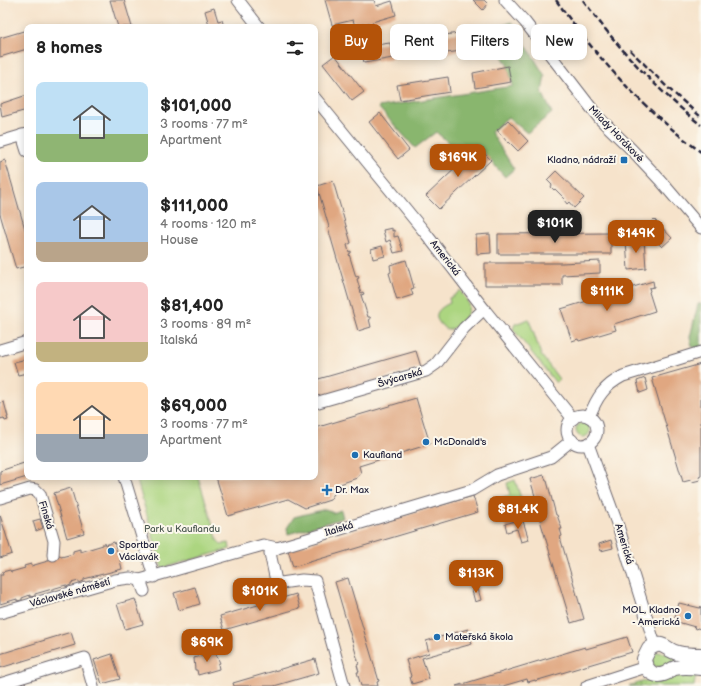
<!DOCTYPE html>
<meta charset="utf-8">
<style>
body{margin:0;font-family:"Balsamiq Sans",sans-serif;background:#f2f2f2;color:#222;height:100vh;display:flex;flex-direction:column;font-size:15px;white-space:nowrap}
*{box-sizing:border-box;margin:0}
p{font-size:13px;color:#767676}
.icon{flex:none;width:22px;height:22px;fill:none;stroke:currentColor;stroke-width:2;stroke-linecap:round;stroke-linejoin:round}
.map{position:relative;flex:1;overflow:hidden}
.side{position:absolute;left:24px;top:24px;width:294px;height:456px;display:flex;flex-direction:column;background:#fff;border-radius:8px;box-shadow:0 2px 10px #0003}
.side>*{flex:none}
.banner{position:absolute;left:330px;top:24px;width:311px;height:36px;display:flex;gap:8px}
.price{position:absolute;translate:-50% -34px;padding:0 9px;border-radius:8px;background:#b45309;color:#fff;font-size:13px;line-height:26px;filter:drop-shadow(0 1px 2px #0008)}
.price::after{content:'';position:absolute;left:50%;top:24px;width:12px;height:9px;margin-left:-6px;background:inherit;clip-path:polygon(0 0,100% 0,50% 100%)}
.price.on{background:#222;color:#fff}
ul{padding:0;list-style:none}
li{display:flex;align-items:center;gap:12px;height:100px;padding:0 12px}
li span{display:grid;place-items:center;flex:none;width:112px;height:80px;border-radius:8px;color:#555}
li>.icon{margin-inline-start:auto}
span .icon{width:48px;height:48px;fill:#fffc;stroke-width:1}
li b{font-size:17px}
h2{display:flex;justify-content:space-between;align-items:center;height:48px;padding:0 12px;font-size:17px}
.chip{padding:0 14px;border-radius:8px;background:#fff;box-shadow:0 2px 10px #0003;font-size:14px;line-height:36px}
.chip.on{background:#b45309;color:#fff}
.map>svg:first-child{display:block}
.green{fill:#acd580;stroke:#677c5e}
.forest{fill:#89b66e;stroke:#566c54}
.building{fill:#e0a781}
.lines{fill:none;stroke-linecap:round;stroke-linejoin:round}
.minor-casing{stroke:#6c666d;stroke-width:13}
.major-casing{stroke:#6c666d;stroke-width:16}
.minor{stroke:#fff;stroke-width:11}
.major{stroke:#fff;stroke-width:14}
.rail{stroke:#22223b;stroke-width:2.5;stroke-dasharray:6 3;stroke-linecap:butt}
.poi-dot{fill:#1f6fb2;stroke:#fbf7ec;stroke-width:1.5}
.labels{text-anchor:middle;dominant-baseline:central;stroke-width:4;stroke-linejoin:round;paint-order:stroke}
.street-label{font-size:10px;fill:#22223b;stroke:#fbf7ec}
.poi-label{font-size:10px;fill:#22223b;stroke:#fbf7ec;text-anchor:start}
.park-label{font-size:10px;fill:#4b5850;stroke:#fbf7ec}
</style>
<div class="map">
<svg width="701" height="686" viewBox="0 0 701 686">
<rect width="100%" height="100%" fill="#fbf7ec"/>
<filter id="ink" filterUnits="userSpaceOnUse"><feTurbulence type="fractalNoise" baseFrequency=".025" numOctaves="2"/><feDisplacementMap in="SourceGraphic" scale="8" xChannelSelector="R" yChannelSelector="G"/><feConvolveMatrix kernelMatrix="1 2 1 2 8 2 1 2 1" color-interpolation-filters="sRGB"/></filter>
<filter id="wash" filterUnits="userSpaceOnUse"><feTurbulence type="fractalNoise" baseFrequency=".012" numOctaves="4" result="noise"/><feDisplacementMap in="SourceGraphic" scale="16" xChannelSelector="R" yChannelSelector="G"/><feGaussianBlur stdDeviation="0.9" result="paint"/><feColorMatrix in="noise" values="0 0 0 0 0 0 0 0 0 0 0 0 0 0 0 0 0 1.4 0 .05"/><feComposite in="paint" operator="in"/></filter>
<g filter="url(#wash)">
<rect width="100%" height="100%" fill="#f6e3cb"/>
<g class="green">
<path d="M460,290C462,294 467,299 468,303C472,315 457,329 447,330C431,318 435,310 450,303L449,298L455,295Z"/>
<polygon points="529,319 541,355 559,379 556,383 513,329 515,324"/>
<circle cx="583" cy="430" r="7"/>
<polygon points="136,477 198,477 218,541 221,544 229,543 230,549 162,568"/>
<polygon points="515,480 524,507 502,512 499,509 496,500 510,495 507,483"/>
<polygon points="658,652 693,659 659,668 654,666 651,659 655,653"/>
<polygon points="678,673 696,674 694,686 629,686 649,680"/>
</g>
<g class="forest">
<polygon points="512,22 545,76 542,92 552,113 527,133 508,117 491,132 514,169 505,177 476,144 464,156 436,132 415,148 378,107 513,86 507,64 486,32"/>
<polygon points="698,304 701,304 701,347 695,348 692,346 690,337"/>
<polygon points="326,509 333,513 341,510 343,518 288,534 287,528 294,517"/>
</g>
<g id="blocks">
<g class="building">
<polygon points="110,0 124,0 132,27 118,27"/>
<polygon points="325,0 374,0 376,6 392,1 396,15 372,22 373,26 370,26 369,23 355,26 353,20 332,25"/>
<polygon points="473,0 484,0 488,4 483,10"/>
<polygon points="214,8 218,21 222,20 224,27 214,27 213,24 209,25 205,11"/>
<polygon points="466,29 468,38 459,40 461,51 425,56 424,53 395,58 393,43 458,33 458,30"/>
<polygon points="27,30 27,49 0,57 0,38"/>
<polygon points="390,43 393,58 364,63 361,47"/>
<polygon points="335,55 364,92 352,101 323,64"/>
<polygon points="508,66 511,82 475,88 473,73"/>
<polygon points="448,77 450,92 400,100 397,85"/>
<polygon points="27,95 27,110 2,117 0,104"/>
<polygon points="380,113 409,150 398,159 369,122"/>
<polygon points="508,120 528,141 518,151 509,142 508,143 497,130"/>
<polygon points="478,147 491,160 439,209 426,196"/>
<polygon points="5,160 27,236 27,266 16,269 0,214 0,162"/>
<polygon points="556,171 584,198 574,208 569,202 567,204 564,200 565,199 555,189 554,190 551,187 552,185 547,180"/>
<polygon points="333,181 351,243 347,245 349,252 351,251 351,253 349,254 356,277 358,276 359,278 357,279 361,293 363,292 364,294 361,295 368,317 370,317 371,319 369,319 371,327 358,331 328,228 329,227 317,186"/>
<polygon points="654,219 672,238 662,247 654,239 652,241 649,238 651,236 644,229"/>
<polygon points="392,228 392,231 394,230 394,237 398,236 403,251 394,253 390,240 386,242 383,230"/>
<polygon points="611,233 611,254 498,254 498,234"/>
<polygon points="490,234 491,253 477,254 476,235"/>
<polygon points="644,239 646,268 628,270 626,240"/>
<polygon points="382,246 385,256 373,259 371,249"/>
<polygon points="406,260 414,288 411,289 413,295 397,300 389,273 391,272 390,265"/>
<polygon points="600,261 600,273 562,275 562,285 485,285 485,263 562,263"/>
<polygon points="653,281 654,287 649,288 650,291 649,292 655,311 614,324 616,330 579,341 578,339 572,341 561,309"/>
<polygon points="416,351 421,367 315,399 315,380"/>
<polygon points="27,359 27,373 18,375 14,362"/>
<polygon points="701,364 701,476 699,477 700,480 692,482 691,480 683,482 652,378"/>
<polygon points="645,378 648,390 640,393 637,381"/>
<polygon points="416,398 430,444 359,466 361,473 357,478 340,484 330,500 305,508 288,499 228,516 216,477 315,477 315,428"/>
<polygon points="4,402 8,417 7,417 8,420 5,421 4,418 0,419 0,403"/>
<polygon points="27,462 27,477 0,485 0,471"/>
<polygon points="544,475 546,481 547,481 556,515 557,515 562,529 560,529 562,536 560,537 584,619 571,623 540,520 542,520 530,479"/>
<polygon points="71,488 84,533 67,538 54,493"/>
<polygon points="473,496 478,512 293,567 288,550"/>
<polygon points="0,515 12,554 0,558"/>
<polygon points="40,519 43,528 36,531 33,521"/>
<polygon points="519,520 520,522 523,521 529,540 521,542 517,529 507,532 505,524"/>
<polygon points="611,540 613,548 601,551 599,544"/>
<polygon points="104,542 105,545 114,542 118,554 121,553 123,559 120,560 122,569 84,579 84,581 79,583 79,581 71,583 71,585 66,587 66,585 35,594 35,596 30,597 30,595 22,598 22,600 17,601 17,599 0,604 0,575 3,575 2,572 10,570 11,572 25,568 24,566 31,564 31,566 48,561 48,559 60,555 61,557 73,554 73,551 80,549 80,552 103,545 103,543"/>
<polygon points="348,578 379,681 377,682 378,686 361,686 357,672 359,672 357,665 359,664 335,582"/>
<polygon points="477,585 481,600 475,602 471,587"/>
<polygon points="195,587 200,604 179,610 174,593"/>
<polygon points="296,594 300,608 224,630 220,616"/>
<polygon points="135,599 143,624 125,629 117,604"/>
<polygon points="679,603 700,608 701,606 701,629 697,628 696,629 694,628 695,627 674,621"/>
<polygon points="468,629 472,644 422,658 429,679 412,684 410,677 411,676 406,660 429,653 426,641"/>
<polygon points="71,632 75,645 0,668 0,654"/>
<polygon points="627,637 632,652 535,681 535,680 528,682 527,679 503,686 456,686 585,647 586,649"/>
<polygon points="215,652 220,663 218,664 219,669 198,675 197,670 195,670 194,658"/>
<polygon points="112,654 120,679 102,684 94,660"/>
<polygon points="315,659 319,673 274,686 234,686 233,683"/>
</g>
</g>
</g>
<g filter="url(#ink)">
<use href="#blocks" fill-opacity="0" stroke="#6c666d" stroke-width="1"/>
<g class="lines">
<defs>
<g id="minor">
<polyline points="238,0 259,27"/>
<polyline points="505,0 525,22 599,118 632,150 660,180 701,228"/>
<polyline points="315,98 427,235 484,309 573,419"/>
<polyline points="22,135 27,151"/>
<polyline points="0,142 27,134"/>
<polyline points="0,350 27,342"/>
<polyline points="315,403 426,371 436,364 464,328 484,309"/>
<circle cx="582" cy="430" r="15"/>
<path d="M589,417C597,397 604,386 623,376L701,352"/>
<polyline points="588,444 618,526 655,645"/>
<polyline points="124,477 154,577"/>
<polyline points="0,498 30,489 36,490 40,494 54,541 53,555"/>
<polyline points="144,591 140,580 263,545 277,548"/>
<polyline points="0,613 115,580 130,578 140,580"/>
<polyline points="0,684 85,658 93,686"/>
<polyline points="344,686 315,581 302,580 281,583 276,581 270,553 277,548 472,490 497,475 551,457 572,440"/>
<polyline points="587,686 646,667"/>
</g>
<path id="major" d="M701,655C694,655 685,655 678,653C666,651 663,638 649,649L644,659C645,669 653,678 664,674C668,673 671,669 675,668C683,666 693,667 701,668"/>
</defs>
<use href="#minor" class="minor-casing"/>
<use href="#major" class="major-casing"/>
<use href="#minor" class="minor"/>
<use href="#major" class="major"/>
<g class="rail">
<path d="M556,0C597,58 644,110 701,152"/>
<path d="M583,0C617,47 656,89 701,125"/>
<polyline points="630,50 668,88 701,117"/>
</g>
</g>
</g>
<g class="poi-dot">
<rect x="620" y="156" width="8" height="8" rx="2"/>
<circle cx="426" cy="442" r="4"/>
<circle cx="355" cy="455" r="4"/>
<path d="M325 484h4v4h4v4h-4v4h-4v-4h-4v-4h4z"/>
<circle cx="111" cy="551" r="4"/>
<circle cx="688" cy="616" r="4"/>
<circle cx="437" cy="637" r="4"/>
</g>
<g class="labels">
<g class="street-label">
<text transform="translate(616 134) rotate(46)">Milady Horákové</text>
<text transform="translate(445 258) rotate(52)">Americká</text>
<text transform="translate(400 378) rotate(-16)">Švýcarská</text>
<text transform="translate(46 515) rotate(73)">Finská</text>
<text transform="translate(339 529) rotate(-17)">Italská</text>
<text transform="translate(624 544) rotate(73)">Americká</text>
<text transform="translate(70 593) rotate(-16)">Václavské náměstí</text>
</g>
<g class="poi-label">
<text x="616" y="160" text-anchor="end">Kladno, nádraží</text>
<text x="434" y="442">McDonald's</text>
<text x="363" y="455">Kaufland</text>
<text x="335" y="490">Dr. Max</text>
<text x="119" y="545">Sportbar<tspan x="119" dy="12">Václavák</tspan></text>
<text x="680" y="610" text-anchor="end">MOL, Kladno<tspan x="680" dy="12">- Americká</tspan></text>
<text x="445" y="637">Mateřská škola</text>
</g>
<g class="park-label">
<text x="182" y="529">Park u Kauflandu</text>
</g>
</g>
</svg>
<b class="price" style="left:458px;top:178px">$169K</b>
<b class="price on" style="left:555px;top:244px">$101K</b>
<b class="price" style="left:636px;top:254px">$149K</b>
<b class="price" style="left:607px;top:312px">$111K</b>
<b class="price" style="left:518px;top:530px">$81.4K</b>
<b class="price" style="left:476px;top:594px">$113K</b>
<b class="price" style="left:260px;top:612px">$101K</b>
<b class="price" style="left:207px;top:663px">$69K</b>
<div class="banner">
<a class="chip on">Buy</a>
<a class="chip">Rent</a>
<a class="chip">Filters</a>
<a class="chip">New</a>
</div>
<section class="side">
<h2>8 homes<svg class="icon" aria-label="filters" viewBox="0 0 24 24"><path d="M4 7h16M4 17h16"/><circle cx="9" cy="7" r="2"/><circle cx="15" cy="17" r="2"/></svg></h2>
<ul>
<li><span style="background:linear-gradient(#bfe0f5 65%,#8fb573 0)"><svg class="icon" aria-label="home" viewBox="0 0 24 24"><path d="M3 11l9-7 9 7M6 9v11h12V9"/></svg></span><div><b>$101,000</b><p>3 rooms · 77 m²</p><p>Apartment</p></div></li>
<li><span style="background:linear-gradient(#a9c7e8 75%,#b9a48a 0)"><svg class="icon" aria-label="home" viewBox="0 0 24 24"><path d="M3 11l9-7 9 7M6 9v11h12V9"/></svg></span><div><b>$111,000</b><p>4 rooms · 120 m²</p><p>House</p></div></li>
<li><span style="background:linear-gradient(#f6c9c9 75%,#c2b280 0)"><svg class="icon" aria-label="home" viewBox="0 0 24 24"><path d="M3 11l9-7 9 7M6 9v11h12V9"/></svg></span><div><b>$81,400</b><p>3 rooms · 89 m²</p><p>Italská</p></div></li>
<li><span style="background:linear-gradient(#ffd9b3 65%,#9aa5b1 0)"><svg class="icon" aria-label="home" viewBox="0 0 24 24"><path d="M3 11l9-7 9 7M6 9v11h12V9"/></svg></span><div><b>$69,000</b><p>3 rooms · 77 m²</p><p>Apartment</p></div></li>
</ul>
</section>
</div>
